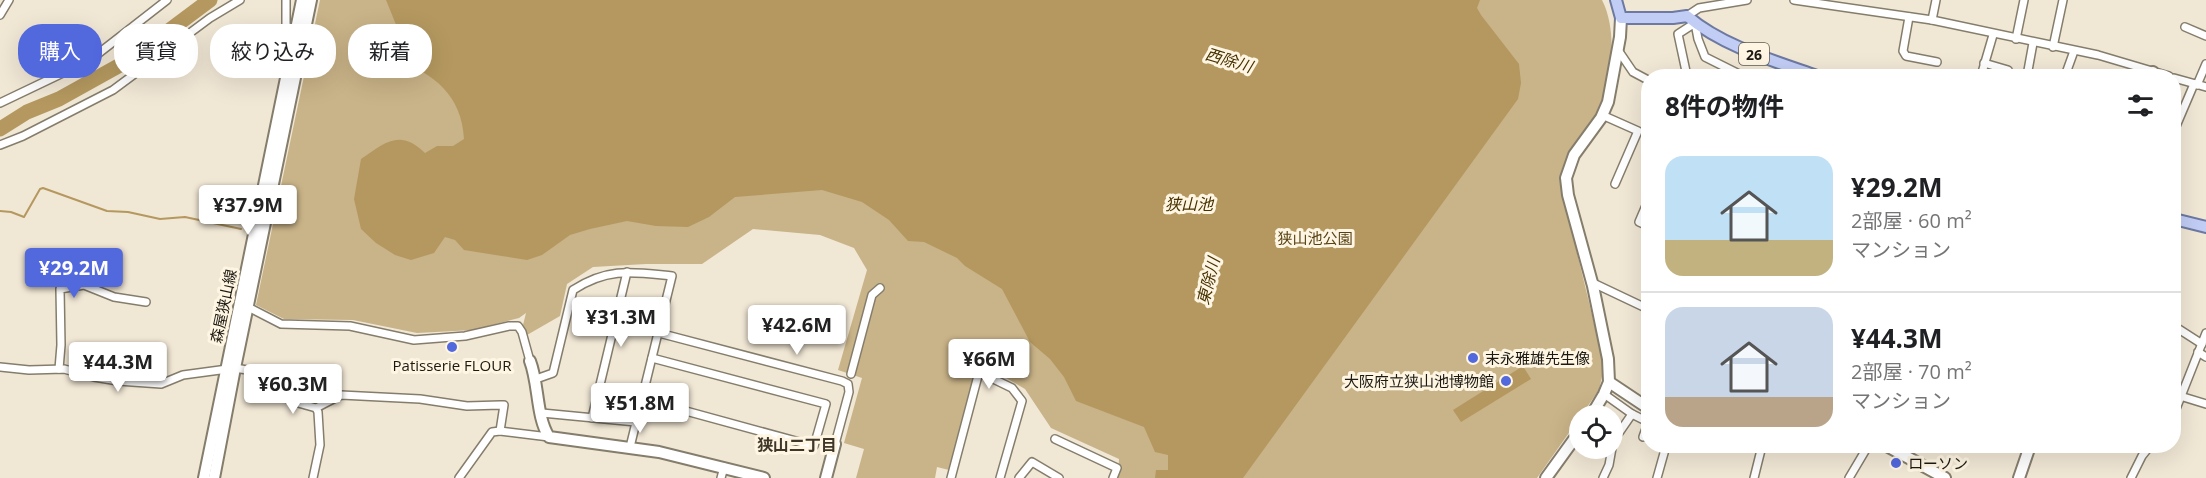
<!DOCTYPE html>
<html lang="ja">
<meta charset="utf-8">
<style>
body{margin:0;font-family:"Open Sans","Noto Sans JP",sans-serif;background:#f2f2f2;color:#202124;height:100vh;display:flex;flex-direction:column;font-size:22px;white-space:nowrap}
*{box-sizing:border-box;margin:0}
p{font-size:20px;color:#757577}
.icon{flex:none;width:33px;height:33px;fill:none;stroke:currentColor;stroke-width:2;stroke-linecap:round;stroke-linejoin:round}
.map{position:relative;flex:1;overflow:hidden}
.details{position:absolute;left:1641px;top:69px;width:540px;height:384px;display:flex;flex-direction:column;background:#fff;border-radius:24px;box-shadow:0 6px 24px #0002}
.details>*{flex:none}
.banner{position:absolute;left:18px;top:24px;width:570px;height:54px;display:flex;gap:12px}
.controls{position:absolute;left:1569px;top:405px;display:grid;gap:12px}
.controls a{display:grid;place-items:center;width:54px;height:54px;border-radius:50%;background:#fff;box-shadow:0 6px 24px #0002;font-size:30px}
.price{position:absolute;translate:-50% -51px;padding:0 14px;border-radius:6px;background:#fff;color:#222;font-size:20px;line-height:39px;filter:drop-shadow(0 2px 3px #0008)}
.price::after{content:'';position:absolute;left:50%;top:36px;width:18px;height:14px;margin-left:-9px;background:inherit;clip-path:polygon(0 0,100% 0,50% 100%)}
.price.on{background:#5268dd;color:#fff}
ul{padding:0;list-style:none}
li{display:flex;align-items:center;gap:18px;height:150px;padding:0 24px}
li+li{border-top:2px solid #e0e0e0}
li span{display:grid;place-items:center;flex:none;width:168px;height:120px;border-radius:18px;color:#555}
li>.icon{margin-inline-start:auto}
span .icon{width:72px;height:72px;fill:#fffc;stroke-width:1}
li b{font-size:26px}
h2{display:flex;justify-content:space-between;align-items:center;height:72px;padding:0 24px;font-size:26px}
.pill{padding:0 21px;border-radius:24px;background:#fff;box-shadow:0 6px 24px #0002;font-size:21px;line-height:54px}
.pill.on{background:#5268dd;color:#fff}
.map>svg:first-child{display:block}
.green{fill:#c9b388}
.water{fill:#b4985f}
.lines{fill:none;stroke-linecap:round;stroke-linejoin:round}
.stream{stroke:#b4985f;stroke-width:2}
.river{stroke:#b4985f;stroke-width:15}
.street-casing{stroke:#857d6c;stroke-width:10}
.secondary-casing{stroke:#857d6c;stroke-width:14}
.primary-casing{stroke:#6d79a1;stroke-width:14}
.street{stroke:#fff;stroke-width:7}
.secondary{stroke:#fff;stroke-width:10}
.primary{stroke:#c2cdf5;stroke-width:10}
.poi-dot{fill:#5268dd;stroke:#fef5e2;stroke-width:2}
.labels{text-anchor:middle;dominant-baseline:central;stroke-width:6;stroke-linejoin:round;paint-order:stroke}
.shield{fill:#fef5e2;stroke:#605b50;stroke-width:1.5}
.shield-label{font-size:14px;font-weight:bold;fill:#1c1912}
.park-label{font-size:15px;fill:#584316;stroke:#fef5e2}
.street-label{font-size:15px;fill:#1c1912;stroke:#fef5e2}
.poi-label{font-size:15px;fill:#1c1912;stroke:#fef5e2;text-anchor:start}
.water-label{font-size:16px;font-style:italic;fill:#463201;stroke:#fef5e2}
.neighbourhood-label{font-size:16px;font-weight:bold;fill:#3e3628;stroke:#fef5e2}
</style>
<div class="map">
<svg width="2206" height="478" viewBox="0 0 2206 478">
<rect width="100%" height="100%" fill="#f1e7d5"/>
<path class="green" d="M320,0H1602C1619,33 1612,89 1593,120C1582,137 1567,152 1562,172C1560,180 1563,191 1564,199L1601,352L1603,372L1599,390L1537,478H1118L1119,459L1051,428L1025,389L979,362L949,470L937,467L935,478H856L864,449L844,443L862,378L838,370L867,270L854,248L820,235L753,229L702,264H646L593,267L567,284L560,316L527,335L523,325L526,313L519,318L473,330L417,333L353,320L284,319L256,305Z"/>
<g class="water">
<path d="M386,0H1480L1477,8L1481,15L1519,64L1521,83L1518,99L1243,478H1155L1156,470H1168V455L1155,452L1144,427L1076,401L1064,377L1050,359L1030,342L1002,289L965,266L957,258L924,242L908,241L889,220L862,202L822,190L735,197L709,217L688,227L656,226L627,221L590,229L570,235L542,255L527,260L464,250L455,240L445,237L434,253L411,260L395,255L376,243L361,229L354,199L361,159C384,143 400,128 425,153L437,146H453L464,139C462,96 434,72 394,60L391,40L399,32Z"/>
<polygon points="1523,366 1531,379 1461,422 1453,410"/>
</g>
<g class="lines">
<polyline class="stream" points="0,211 11,212 24,217 40,189 43,188 107,211 128,212 160,219 185,217 241,229"/>
<polyline class="river" points="0,129 27,112 59,99 131,59 210,0"/>
<defs>
<g id="street">
<polyline points="286,0 286,26 296,30"/>
<polyline points="1794,0 1932,20 2098,55 2169,76"/>
<polyline points="0,15 9,0"/>
<polyline points="1687,16 1699,8 1747,0"/>
<polyline points="1909,17 1903,51 1906,56 1937,62"/>
<polyline points="1932,20 1936,0"/>
<polyline points="2185,27 2206,36"/>
<polyline points="2016,39 2024,0"/>
<polyline points="2053,47 2063,0"/>
<polyline points="1618,50 1633,72 1648,80"/>
<polyline points="1984,63 2008,70"/>
<polyline points="1687,76 1678,34 1695,23 1698,39 1705,57 1743,76"/>
<polyline points="1981,76 1993,35"/>
<polyline points="2027,76 2033,43"/>
<polyline points="2065,76 2074,51"/>
<polyline points="2174,78 2206,87"/>
<polyline points="2197,85 2206,64"/>
<polyline points="0,103 90,60 167,0"/>
<polyline points="1602,115 1638,131 1615,184"/>
<polyline points="2174,131 2194,84"/>
<polyline points="0,145 23,136 113,90 210,18 240,0"/>
<polyline points="1648,201 1639,222 1648,226"/>
<polyline points="1591,282 1648,309"/>
<polyline points="248,307 281,324 350,326 414,340 465,336 509,326 518,326 522,332 530,361"/>
<polyline points="2174,326 2202,344"/>
<polyline points="659,333 842,381 848,384 849,392 835,444"/>
<polyline points="2198,352 2206,357"/>
<polyline points="0,367 29,370 64,369 94,377 118,381 161,384 183,375 235,368 247,370 291,401 316,408 318,412 320,445 313,478"/>
<polyline points="59,369 61,345 60,289 84,285 114,297 146,302"/>
<polyline points="851,374 872,295 880,288"/>
<path d="M536,379L553,373L573,290C608,267 633,272 672,276L630,447"/>
<polyline points="1604,394 1632,414 1648,422"/>
<polyline points="2180,396 2206,404"/>
<polyline points="642,399 814,446 826,404 652,358"/>
<polyline points="316,408 341,395 420,399 467,406 500,405 504,405 500,431 549,437"/>
<polyline points="542,413 636,422"/>
<polyline points="2174,414 2206,333"/>
<polyline points="592,418 627,272"/>
<polyline points="1643,437 1648,423"/>
<polyline points="1055,439 1117,468 1113,478"/>
<polyline points="1612,443 1632,414"/>
<polyline points="459,478 492,432 500,431"/>
<polyline points="721,478 724,467"/>
<polyline points="951,478 979,372 1012,388 1022,401 1000,478"/>
<polyline points="1019,478 1032,462 1059,478"/>
<polyline points="1603,478 1609,465 1612,448"/>
<polyline points="1657,478 1666,446"/>
<polyline points="1754,478 1762,446"/>
<polyline points="1849,478 1868,446"/>
<polyline points="2131,478 2142,456 2150,446"/>
</g>
<g id="secondary">
<polyline points="2152,76 2153,72"/>
<path d="M530,361C539,384 536,417 549,437L659,452L764,478"/>
<polyline points="1609,382 1648,408"/>
<polyline points="1591,416 1604,394 1609,382 1608,359 1593,286 1568,195 1566,178 1574,155 1601,118 1608,102 1620,37 1621,18"/>
<polyline points="1887,446 1945,478"/>
<polyline points="204,478 302,0"/>
<polyline points="214,478 235,368 311,0"/>
<polyline points="826,478 835,444"/>
<polyline points="1546,478 1580,431"/>
<polyline points="2019,478 2030,446"/>
</g>
<g id="primary">
<path d="M1616,0L1621,18H1673L1687,16C1722,46 1774,61 1817,76"/>
<polyline points="2174,219 2206,227"/>
</g>
</defs>
<use href="#street" class="street-casing"/>
<use href="#secondary" class="secondary-casing"/>
<use href="#primary" class="primary-casing"/>
<use href="#street" class="street"/>
<use href="#secondary" class="secondary"/>
<use href="#primary" class="primary"/>
</g>
<g class="poi-dot">
<circle cx="452" cy="347" r="6"/>
<circle cx="1473" cy="358" r="6"/>
<circle cx="1506" cy="381" r="6"/>
<circle cx="1896" cy="463" r="6"/>
</g>
<g class="labels">
<rect class="shield" x="1739" y="43" width="30" height="22" rx="4.5"/>
<g class="shield-label">
<text x="1754" y="54">26</text>
</g>
<g class="park-label">
<text x="1315" y="238">狭山池公園</text>
</g>
<g class="street-label">
<text transform="translate(223 306) rotate(-78)">森屋狭山線</text>
</g>
<g class="poi-label">
<text x="1485" y="358">末永雅雄先生像</text>
<text x="452" y="365" text-anchor="middle">Patisserie FLOUR</text>
<text x="1494" y="381" text-anchor="end">大阪府立狭山池博物館</text>
<text x="1908" y="463">ローソン</text>
</g>
<g class="water-label">
<text transform="translate(1229 60) rotate(17)">西除川</text>
<text x="1189" y="204">狭山池</text>
<text transform="translate(1208 281) rotate(-76)">東除川</text>
</g>
<g class="neighbourhood-label">
<text x="797" y="445">狭山二丁目</text>
</g>
</g>
</svg>
<div class="controls">
<a><svg class="icon" aria-label="locate" viewBox="0 0 24 24"><circle cx="12" cy="12" r="6"/><path d="M12 2v4M12 18v4M2 12h4M18 12h4"/></svg></a>
</div>
<b class="price" style="left:248px;top:236px">¥37.9M</b>
<b class="price on" style="left:74px;top:299px">¥29.2M</b>
<b class="price" style="left:621px;top:348px">¥31.3M</b>
<b class="price" style="left:797px;top:356px">¥42.6M</b>
<b class="price" style="left:989px;top:390px">¥66M</b>
<b class="price" style="left:118px;top:393px">¥44.3M</b>
<b class="price" style="left:293px;top:415px">¥60.3M</b>
<b class="price" style="left:640px;top:434px">¥51.8M</b>
<div class="banner">
<a class="pill on">購入</a>
<a class="pill">賃貸</a>
<a class="pill">絞り込み</a>
<a class="pill">新着</a>
</div>
<section class="details">
<h2>8件の物件<svg class="icon" aria-label="filters" viewBox="0 0 24 24"><path d="M4 7h16M4 17h16"/><circle cx="9" cy="7" r="2"/><circle cx="15" cy="17" r="2"/></svg></h2>
<ul>
<li><span style="background:linear-gradient(#bfe0f5 70%,#c2b280 0)"><svg class="icon" aria-label="home" viewBox="0 0 24 24"><path d="M3 11l9-7 9 7M6 9v11h12V9"/></svg></span><div><b>¥29.2M</b><p>2部屋 · 60 m²</p><p>マンション</p></div></li>
<li><span style="background:linear-gradient(#c9d6e8 75%,#b9a48a 0)"><svg class="icon" aria-label="home" viewBox="0 0 24 24"><path d="M3 11l9-7 9 7M6 9v11h12V9"/></svg></span><div><b>¥44.3M</b><p>2部屋 · 70 m²</p><p>マンション</p></div></li>
</ul>
</section>
</div>
